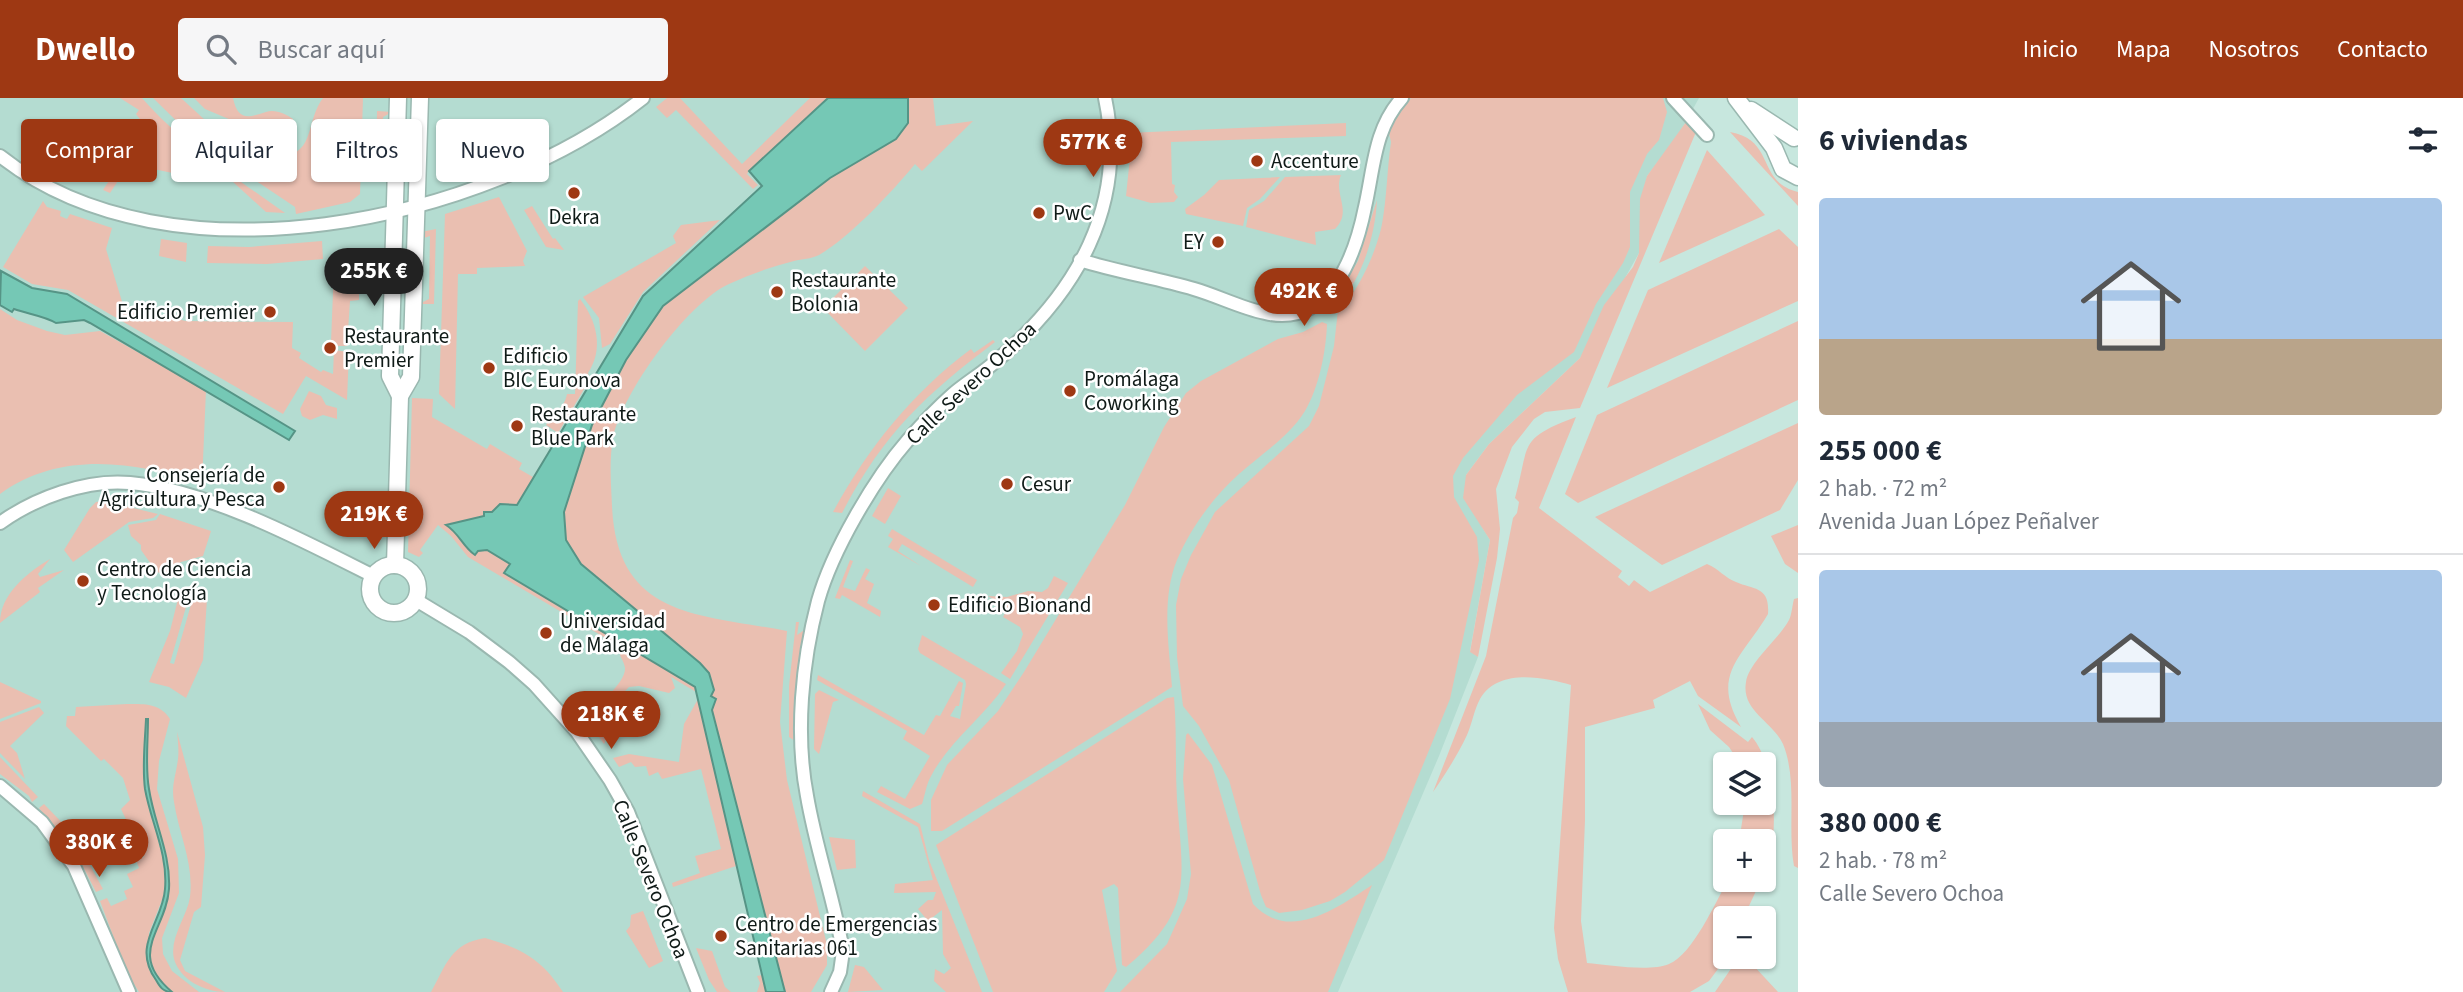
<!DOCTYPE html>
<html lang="es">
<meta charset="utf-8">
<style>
body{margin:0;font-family:"Source Sans 3",sans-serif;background:#f6f6f7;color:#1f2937;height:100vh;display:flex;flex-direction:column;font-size:26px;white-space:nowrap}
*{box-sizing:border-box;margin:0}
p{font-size:23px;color:#747a83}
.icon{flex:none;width:38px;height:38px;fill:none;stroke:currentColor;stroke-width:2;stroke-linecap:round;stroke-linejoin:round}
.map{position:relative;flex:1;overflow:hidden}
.sheet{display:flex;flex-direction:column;background:#fff;width:665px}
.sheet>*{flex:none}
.banner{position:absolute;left:21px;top:21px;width:665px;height:63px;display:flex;gap:14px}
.fabs{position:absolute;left:1713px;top:654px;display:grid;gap:14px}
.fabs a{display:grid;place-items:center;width:63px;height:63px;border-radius:7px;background:#fff;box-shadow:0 2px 5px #0004;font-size:35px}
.price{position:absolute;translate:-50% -60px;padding:0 16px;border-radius:24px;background:#9e3813;color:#fff;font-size:23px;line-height:46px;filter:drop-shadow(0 2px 4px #0008)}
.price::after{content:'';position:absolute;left:50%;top:42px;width:21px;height:16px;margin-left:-10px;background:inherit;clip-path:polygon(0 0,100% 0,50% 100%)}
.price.selected{background:#222;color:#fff}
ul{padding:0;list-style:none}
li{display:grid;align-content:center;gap:14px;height:371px;padding:0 21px}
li+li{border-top:2px solid #e0e1e3}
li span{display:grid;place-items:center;height:217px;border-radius:7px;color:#555}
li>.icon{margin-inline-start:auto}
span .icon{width:126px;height:126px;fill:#fffc;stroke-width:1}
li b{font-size:30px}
h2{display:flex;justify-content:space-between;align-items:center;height:84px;padding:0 21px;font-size:30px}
.tag{padding:0 24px;border-radius:7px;background:#fff;box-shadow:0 2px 5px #0004;font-size:24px;line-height:63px}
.tag.selected{background:#9e3813;color:#fff}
header{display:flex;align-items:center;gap:42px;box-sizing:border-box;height:98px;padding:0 35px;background:#9e3813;color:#fff}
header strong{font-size:33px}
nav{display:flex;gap:38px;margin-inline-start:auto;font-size:24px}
.search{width:490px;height:63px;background:#f6f6f7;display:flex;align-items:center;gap:18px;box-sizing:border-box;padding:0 24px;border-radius:7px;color:#747a83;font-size:26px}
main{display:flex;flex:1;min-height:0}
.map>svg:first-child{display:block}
.built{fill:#b4dcd1}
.green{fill:#eabfb1}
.water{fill:#75c8b5;stroke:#569486;stroke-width:2}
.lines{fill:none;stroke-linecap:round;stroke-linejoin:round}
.minor-casing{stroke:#9ab8b0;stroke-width:16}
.major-casing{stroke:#9ab8b0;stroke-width:19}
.minor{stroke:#fff;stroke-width:12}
.major{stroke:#fff;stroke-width:16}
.poi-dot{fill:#9e3813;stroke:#fff;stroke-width:2.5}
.labels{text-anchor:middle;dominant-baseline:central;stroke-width:5;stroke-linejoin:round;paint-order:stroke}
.poi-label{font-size:21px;fill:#0f1a17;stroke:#fff;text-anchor:start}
.street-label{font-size:21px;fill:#0f1a17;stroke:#fff}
</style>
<header>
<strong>Dwello</strong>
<div class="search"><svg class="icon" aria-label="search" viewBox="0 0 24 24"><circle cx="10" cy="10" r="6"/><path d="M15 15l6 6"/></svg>Buscar aquí</div>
<nav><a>Inicio</a><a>Mapa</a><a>Nosotros</a><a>Contacto</a></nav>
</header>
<main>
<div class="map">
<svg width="1798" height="894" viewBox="0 0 1798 894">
<rect width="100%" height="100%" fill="#c7e7de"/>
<polygon class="built" points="0,0 1699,0 1678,38 1647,78 1639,155 1580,260 1489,346 1466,377 1482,429 1490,442 1470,553 1478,559 1439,658 1338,894 0,894"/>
<g class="green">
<path d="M120,0H142C183,47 235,79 285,115L266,114L232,83L192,79L129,66L110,95L103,92L145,28L136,16L139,12Z"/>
<path d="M153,0H181L206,23L284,58C315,54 306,22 323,0H363L360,96L350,104L296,116L295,109L197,43Z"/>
<path d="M194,0H233C238,24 249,19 266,14C275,11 286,16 293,21L295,32L288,40L276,41L205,11Z"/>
<path d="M667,0H680L742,66L810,0H933L936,28L973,23L922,73L915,66C892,94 849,140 819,157C811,161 802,161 794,163C771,169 750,176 729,186C687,205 622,295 613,340C609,363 611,385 612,408C617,521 700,516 787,533L780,624L787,682L827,847V867L811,894H757L760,885L757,878L762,877L736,768L673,789L672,785L700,775L695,758L721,751L701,671L662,681L658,674L649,678L646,668L635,669L631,664L619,669L613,660L629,656L679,664L684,626L698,601L696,594L671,579L675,590L669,595L639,588L629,589L623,595L618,630L608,638L604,646L584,618C595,610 626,585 625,570C624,562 618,558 619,548L468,459L451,438L438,427L420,452L423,455L419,459L408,454L412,300L433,301L432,319L487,351L490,346L522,365L519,371L533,379L643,198L762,88L749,73L747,76L758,87L753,91L676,12L667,20L656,9Z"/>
<path d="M1411,0H1663L1667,14L1659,42L1647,56L1630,94V149L1623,165L1596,206L1574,254L1517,297L1463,360L1453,378L1454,399L1477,439L1479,462L1474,489L1450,601L1384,762L1345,794L1330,803L1302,812L1279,815L1266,809L1261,797L1229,682L1199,628L1183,608L1177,559L1176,507L1181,481L1191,457L1215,414L1309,328L1319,308L1334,248L1338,212C1358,196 1377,152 1382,126C1387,99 1387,71 1391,44L1388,31Z"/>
<polygon points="377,13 392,14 383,19 381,83 376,84"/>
<polygon points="1686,24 1696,34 1580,310 1545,314 1534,321 1512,349 1496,391 1500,431 1497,460 1478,559 1470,554 1490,442 1463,400 1466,377 1489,346 1580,260 1604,207 1633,169 1639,155 1640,101 1647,78"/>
<polygon points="1346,25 1346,38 1171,44 1172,86 1175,87 1174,94 1178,99 1174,104 1151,105 1126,98 1130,59 1128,35"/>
<path d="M1730,34C1776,42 1756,84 1798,94V108Z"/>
<polygon points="1707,52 1765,117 1659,165"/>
<path d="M1341,77C1333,96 1353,113 1335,131L1315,134L1316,147L1246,129L1249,112L1264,103L1285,79Z"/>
<polygon points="1280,79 1260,101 1247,110 1243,128 1186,116 1185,111 1204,97 1219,82"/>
<polygon points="499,99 527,153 523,163 525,168 477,170 477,176 458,176 455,311 439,296 445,116"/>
<path d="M1377,102C1375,139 1362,181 1337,208L1333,205L1358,163Z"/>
<polygon points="43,103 47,109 61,113 60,118 67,121 70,116 112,130 106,151 124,210 186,223 293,224 292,250 301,255 299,260 321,274 323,272 333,276 334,252 349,254 347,302 306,278 283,316 68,192 32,186 3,169"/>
<polygon points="532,108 553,141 555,140 564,152 546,149 524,112"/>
<polygon points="720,122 643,194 610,246 602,250 599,220 583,199 676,145 673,138 681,127"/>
<polygon points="436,131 434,206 419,206 429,201 430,138 421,141 421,134"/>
<polygon points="1779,131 1798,149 1798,203 1607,290 1648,192"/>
<polygon points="161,141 187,145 186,164 159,158"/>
<polygon points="322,143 323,161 267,166 207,165 208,148 249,149"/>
<polygon points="865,168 908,210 865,253 823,210"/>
<polygon points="334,169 359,170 359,202 350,203 347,248 336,248 331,244"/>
<path d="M580,201C597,223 604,251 588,275L590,281L558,335L546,327C553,315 564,311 567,296H575L578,203Z"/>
<path d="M0,211L17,222L47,233L65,237L100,233L206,292L202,385C135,364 61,352 0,396Z"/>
<polygon points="1798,223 1798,302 1578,405 1565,396 1597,317"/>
<path d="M1322,224L1327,226C1326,254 1319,289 1305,313C1289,339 1261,356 1239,376C1214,398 1190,431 1177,462C1161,501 1169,548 1172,589L942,733H931V702L947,667L998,613L1024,574L1125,407L1164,329L1186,295L1201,283L1278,241L1303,234Z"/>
<path d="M993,242L995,244C925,297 883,336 842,415L833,414C868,350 912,295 971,251L974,255Z"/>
<polygon points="309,293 321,298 326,307 337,310 337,321 323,317 310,322 302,318 300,311"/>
<path d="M1576,319L1539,410L1622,473L1618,479L1629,488L1634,482L1650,494L1707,466C1719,471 1725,480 1736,484C1754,492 1770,488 1768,516C1742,560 1710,576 1741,629L1698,598L1690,583L1653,602L1655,610L1585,629V722L1581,823L1587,865C1608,867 1650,874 1669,866C1693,856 1715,805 1728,782H1761L1743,821H1726L1725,857L1721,867L1709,883L1690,894H1568L1558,861L1554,830L1571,587C1543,579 1498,570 1480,601C1474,612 1472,626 1467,637C1457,658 1446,675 1433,694L1486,558L1513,420L1517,415L1519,404L1515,400C1530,346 1517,341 1576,319Z"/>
<polygon points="1798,325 1798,382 1780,412 1662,467 1595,419"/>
<polygon points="888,390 901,398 885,426 872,418"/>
<polygon points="104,403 158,416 153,420 129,424 73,464 64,452 90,410 96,404"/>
<polygon points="160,416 211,433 203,458 181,464 164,476 146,471 151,466 141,452 141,447 131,438 128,427 156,422"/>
<polygon points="1798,427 1798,475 1785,466 1771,438"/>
<polygon points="892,431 977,482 973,489 902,446 898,453 921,468 888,449 893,441 888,438"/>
<path d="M50,461L38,476L40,479L64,472L38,490L40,494L0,525C0,496 27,475 50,461Z"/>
<polygon points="850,462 853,463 843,489 855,493 866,470 870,472 865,481 874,486 867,505 881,513 880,519 842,497 840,501 835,500"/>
<polygon points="1054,478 1068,485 1010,581 1001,575 1017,553 1023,536 1020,529 1003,519 1008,510 988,498 1007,499 1028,493 1042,494 1048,490"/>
<polygon points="187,493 188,502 170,565 174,566 192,503 197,499 207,501 203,562 186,600 169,589 149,584 170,533 179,497"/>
<path d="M1798,500V770L1794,768C1787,729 1798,683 1783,646C1772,623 1741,613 1746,584C1749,564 1779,541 1789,522C1792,516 1792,508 1794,501Z"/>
<polygon points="796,524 799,524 797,537 807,530 797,583 795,643 789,639 789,588"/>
<path d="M922,537L1006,586C984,619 948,644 930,680C926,688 925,697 922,706L910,711L877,694L881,688L905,701L930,658L903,641L907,633L817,582L818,577L924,637L936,617L940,618L959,583L963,585L959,608H956L950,618L960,621L966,586L965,582L920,555L918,551Z"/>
<polygon points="0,584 41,603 41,605 0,621"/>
<polygon points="819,592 839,602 833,604 819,656 814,651 815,596"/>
<path d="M1174,599C1177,634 1175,668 1177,702C1183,783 1194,812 1126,869L1122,867L1118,790L1114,786L1102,792L1117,873L1104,894H993L936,747L1167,600Z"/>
<path d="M127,606C144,606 160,605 170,621L159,663L157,691L178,761L179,795L162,840L163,856L172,873L199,894H172C126,855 166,833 169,791C171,756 155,725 149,691C145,669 147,644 146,621L145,691L165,769V794L149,835L150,874L167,894H139L127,875L100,803L107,800L111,808L127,801L124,793L133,789L127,776L139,770L136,762L144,759L121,711L130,702L123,680L104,661L101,663L66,628L67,618H75L76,609Z"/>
<path d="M1698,606L1748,644L1752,639C1777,668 1780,744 1764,777V744H1739L1745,705H1764V667H1741L1729,649L1710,632Z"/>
<polygon points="39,609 44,615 10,648 17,655 25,681 0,655 0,624"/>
<path d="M177,634L203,729L205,757L201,809L194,814L180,862L185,873L225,894C205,894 180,882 174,861C169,840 187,819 190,799C194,765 179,737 174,704C171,688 176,677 178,661C179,653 178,643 177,634Z"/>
<path d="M1188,635L1212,667L1253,806C1289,845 1337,810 1372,787L1328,894H1120L1167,846L1187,801L1191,776L1183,681L1186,637Z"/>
<polygon points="0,659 38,699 32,704 29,698 0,676"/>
<polygon points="863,693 920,726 929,762 982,894 946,894 934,883 935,871 944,876 951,870 943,856 942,812 928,823 918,811 928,802 933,802 936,794 894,795 895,786 933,782 918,729 862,698"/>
<polygon points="44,706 72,735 103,791 96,794 78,759 39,710"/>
<polygon points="829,739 855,742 856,770 837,772"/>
<polygon points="643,813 663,863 649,870 626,833 630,828 631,817"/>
<path d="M485,840C521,850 542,861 563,894H431C446,867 451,845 485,840Z"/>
<polygon points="696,850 712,853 725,889 731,894 717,894 709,882"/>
<polygon points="1739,859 1757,859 1753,867 1778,894 1715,894"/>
<polygon points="855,867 864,869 883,892 848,894"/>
</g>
<g class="water">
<path d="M828,0H908V25L896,41L830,80L663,208L626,262L592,327L564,414L566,442L581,466L700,565L709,575L714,592L711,598L716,601L712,612L785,894H766L695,589L504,475L510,466L487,452L478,453L475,457C463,449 459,435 446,427L484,418V414H492L500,406L517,407L643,198L762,88L749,73Z"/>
<path d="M1,173L32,190L67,196L295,333L289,342L90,225L84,222L56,225C45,218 28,216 14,211L12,214L0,207Z"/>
<path d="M146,621H148C148,644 145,669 149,691C154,725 171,756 169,791C166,833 126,855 172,894C163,894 160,889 156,882C131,847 163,824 165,791C168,755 151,725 145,691C142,668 145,644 146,621Z"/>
</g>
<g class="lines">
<defs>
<g id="minor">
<polyline points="1673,0 1707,37"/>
<path d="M0,58C169,192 485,125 643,0"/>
<path d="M1080,162C1118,174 1157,180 1194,191C1218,198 1241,210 1265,215C1329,230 1355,159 1365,109C1374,70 1374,31 1402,0"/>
<path d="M0,425C35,400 86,381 130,385C208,392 304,443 373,478"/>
<polyline points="416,502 469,534 509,564 534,586 577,634 610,682 628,714 698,894"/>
<polyline points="0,688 42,724 74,768 129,894"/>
<path d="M831,894L840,874L843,853C834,801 816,751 807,698C795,636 802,564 818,503C832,453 874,381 908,342C922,326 937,310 953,296C966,285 981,276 995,264C1076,196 1128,108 1105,0"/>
</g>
<g id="major">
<polyline points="398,0 390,278 400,298"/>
<polyline points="1736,0 1774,50 1783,71 1798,79"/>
<polyline points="1751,12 1794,40"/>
<circle cx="394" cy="491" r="24"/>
<polyline points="395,467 400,298 411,279 420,0"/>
</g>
</defs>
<use href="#minor" class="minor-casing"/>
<use href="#major" class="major-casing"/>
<use href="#minor" class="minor"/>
<use href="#major" class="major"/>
</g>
<g class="poi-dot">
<circle cx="1257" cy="63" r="7"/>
<circle cx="574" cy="95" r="7"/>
<circle cx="1039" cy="115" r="7"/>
<circle cx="1218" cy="144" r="7"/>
<circle cx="777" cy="194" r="7"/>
<circle cx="270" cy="214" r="7"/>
<circle cx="330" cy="250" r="7"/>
<circle cx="489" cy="270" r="7"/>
<circle cx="1070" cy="293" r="7"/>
<circle cx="517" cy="328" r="7"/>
<circle cx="1007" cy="386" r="7"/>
<circle cx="279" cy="389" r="7"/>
<circle cx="83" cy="483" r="7"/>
<circle cx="934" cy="507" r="7"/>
<circle cx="546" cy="535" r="7"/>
<circle cx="721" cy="838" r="7"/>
</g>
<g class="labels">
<g class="poi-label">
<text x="1271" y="63">Accenture</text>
<text x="1053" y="115">PwC</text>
<text x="574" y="119" text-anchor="middle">Dekra</text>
<text x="1204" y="144" text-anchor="end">EY</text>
<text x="791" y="182">Restaurante<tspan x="791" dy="24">Bolonia</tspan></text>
<text x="256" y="214" text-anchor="end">Edificio Premier</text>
<text x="344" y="238">Restaurante<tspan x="344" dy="24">Premier</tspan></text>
<text x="503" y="258">Edificio<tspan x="503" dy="24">BIC Euronova</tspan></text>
<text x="1084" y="281">Promálaga<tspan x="1084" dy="24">Coworking</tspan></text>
<text x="531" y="316">Restaurante<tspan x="531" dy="24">Blue Park</tspan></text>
<text x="265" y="377" text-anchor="end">Consejería de<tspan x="265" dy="24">Agricultura y Pesca</tspan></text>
<text x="1021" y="386">Cesur</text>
<text x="97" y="471">Centro de Ciencia<tspan x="97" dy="24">y Tecnología</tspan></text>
<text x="948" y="507">Edificio Bionand</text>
<text x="560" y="523">Universidad<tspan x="560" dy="24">de Málaga</tspan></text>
<text x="735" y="826">Centro de Emergencias<tspan x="735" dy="24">Sanitarias 061</tspan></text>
</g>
<g class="street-label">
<text transform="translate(971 285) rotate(-43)">Calle Severo Ochoa</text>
<text transform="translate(651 781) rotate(68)">Calle Severo Ochoa</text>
</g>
</g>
</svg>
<div class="fabs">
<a><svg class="icon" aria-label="layers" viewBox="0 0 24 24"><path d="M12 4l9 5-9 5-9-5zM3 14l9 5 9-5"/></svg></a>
<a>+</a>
<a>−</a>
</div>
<b class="price" style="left:1093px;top:81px">577K €</b>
<b class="price selected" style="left:374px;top:210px">255K €</b>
<b class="price" style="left:1304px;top:230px">492K €</b>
<b class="price" style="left:374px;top:453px">219K €</b>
<b class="price" style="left:611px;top:653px">218K €</b>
<b class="price" style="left:99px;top:781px">380K €</b>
<div class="banner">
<a class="tag selected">Comprar</a>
<a class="tag">Alquilar</a>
<a class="tag">Filtros</a>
<a class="tag">Nuevo</a>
</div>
</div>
<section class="sheet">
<h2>6 viviendas<svg class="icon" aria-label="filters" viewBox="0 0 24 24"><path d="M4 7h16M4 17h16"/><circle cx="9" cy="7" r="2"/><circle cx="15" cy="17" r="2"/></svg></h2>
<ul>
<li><span style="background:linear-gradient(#a9c7e8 65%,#b9a48a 0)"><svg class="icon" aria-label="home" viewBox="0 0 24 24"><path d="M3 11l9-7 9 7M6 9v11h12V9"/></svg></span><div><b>255 000 €</b><p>2 hab. · 72 m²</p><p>Avenida Juan López Peñalver</p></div></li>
<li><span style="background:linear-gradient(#a9c7e8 70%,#9aa5b1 0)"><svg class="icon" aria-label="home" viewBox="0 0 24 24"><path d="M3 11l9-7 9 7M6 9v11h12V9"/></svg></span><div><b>380 000 €</b><p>2 hab. · 78 m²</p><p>Calle Severo Ochoa</p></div></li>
</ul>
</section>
</main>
